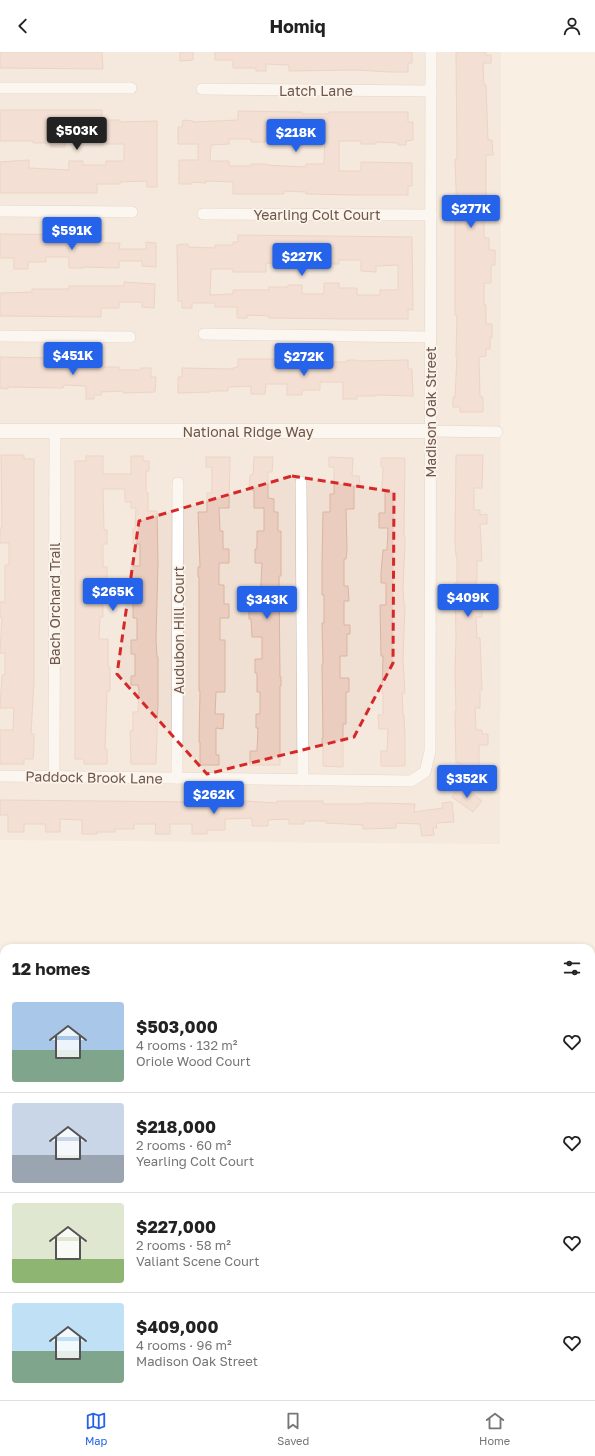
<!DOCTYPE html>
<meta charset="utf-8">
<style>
body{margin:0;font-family:"Golos Text",sans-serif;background:#f2f2f2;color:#222;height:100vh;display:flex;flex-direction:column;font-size:15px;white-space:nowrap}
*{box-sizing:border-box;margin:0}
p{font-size:13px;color:#767676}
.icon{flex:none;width:22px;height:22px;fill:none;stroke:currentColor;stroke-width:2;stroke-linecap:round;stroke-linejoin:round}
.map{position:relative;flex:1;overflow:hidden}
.drawer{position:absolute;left:0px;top:892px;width:595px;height:456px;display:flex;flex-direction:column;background:#fff;border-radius:12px 12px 0 0;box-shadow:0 2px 6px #0003}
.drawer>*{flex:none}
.price{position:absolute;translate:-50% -34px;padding:0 9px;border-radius:4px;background:#2563eb;color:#fff;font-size:13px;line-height:26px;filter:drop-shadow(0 1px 2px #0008)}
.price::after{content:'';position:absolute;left:50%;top:24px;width:12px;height:9px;margin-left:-6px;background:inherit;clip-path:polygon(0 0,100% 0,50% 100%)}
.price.selected{background:#222;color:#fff}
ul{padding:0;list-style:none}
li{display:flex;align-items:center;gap:12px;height:100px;padding:0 12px}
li+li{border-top:1px solid #e0e0e0}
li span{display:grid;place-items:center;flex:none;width:112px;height:80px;border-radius:4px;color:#555}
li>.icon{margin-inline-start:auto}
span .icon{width:48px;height:48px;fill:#fffc;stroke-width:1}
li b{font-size:17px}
h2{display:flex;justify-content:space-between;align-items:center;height:48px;padding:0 12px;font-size:17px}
header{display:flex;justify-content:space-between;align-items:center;height:52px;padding:0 12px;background:#fff;font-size:18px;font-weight:700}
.menu{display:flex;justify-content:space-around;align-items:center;height:56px;border-top:1px solid #e0e0e0;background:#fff;font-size:11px;color:#767676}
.menu a{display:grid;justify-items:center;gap:2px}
.menu .selected{color:#2563eb}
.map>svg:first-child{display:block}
.residential{fill:#efe0d3}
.building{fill:#eacdbf;stroke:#dbb4a1;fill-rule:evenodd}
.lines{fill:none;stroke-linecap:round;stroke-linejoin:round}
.service-casing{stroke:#c8b7ac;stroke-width:6}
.minor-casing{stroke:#c8b7ac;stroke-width:12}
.tertiary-casing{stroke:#c8b7ac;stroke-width:15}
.service{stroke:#fff;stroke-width:5.5}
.minor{stroke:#fff;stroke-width:11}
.tertiary{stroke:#fff;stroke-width:14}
.marked{fill:none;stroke:#d62828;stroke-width:3;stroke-dasharray:8 5;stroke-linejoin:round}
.labels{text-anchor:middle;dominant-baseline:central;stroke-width:3.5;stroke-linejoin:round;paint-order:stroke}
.street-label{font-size:14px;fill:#6d564d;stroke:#fcf3e9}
</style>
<header><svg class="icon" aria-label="back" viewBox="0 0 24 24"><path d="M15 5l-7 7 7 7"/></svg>Homiq<svg class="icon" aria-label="person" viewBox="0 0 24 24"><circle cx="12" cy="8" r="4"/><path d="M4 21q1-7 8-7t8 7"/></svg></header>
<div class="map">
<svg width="595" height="1348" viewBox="0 0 595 1348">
<rect width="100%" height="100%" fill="#f9efe3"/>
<polygon class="residential" points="0,0 501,0 500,792 0,788"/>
<g class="building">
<polygon points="0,0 102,0 103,17 0,16"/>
<polygon points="180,0 193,0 193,8 180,9"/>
<polygon points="215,0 412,0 412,11 408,11 408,20 390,20 356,18 289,19 289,13 266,12 266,19 256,19 256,16 233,16 233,8 215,8"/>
<polygon points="456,0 486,0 486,3 491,3 491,11 483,11 484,33 486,33 488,88 492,88 493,103 486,103 486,144 492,144 492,158 484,158 484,186 489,186 489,198 495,198 495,213 491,213 491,231 484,231 484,253 486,253 486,272 492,272 492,286 490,286 490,297 486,297 486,304 479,305 480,345 483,345 483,360 460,360 460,355 453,355 453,345 455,345 457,305 456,305 457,263 455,263 455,162 457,162 455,107 457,107"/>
<polygon points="0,58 102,58 102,68 120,68 120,70 157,69 157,135 147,135 147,129 120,130 120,132 97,132 97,141 0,141 0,110 29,108 29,116 69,118 69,109 83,109 83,113 106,113 106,109 124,109 124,92 106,92 106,89 88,89 88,87 65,87 65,95 51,95 51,91 33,91 33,89 0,89"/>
<path d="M238,59L302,60V62H329V60H408V70H413V88L406,89V93H398V91L376,90V92H361V89H339V119H361V110L412,111V134H408V143H356L306,142V140L284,139V142H233V130L206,129V131L192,130V132H179V108H198V92H178V75H182L183,68L193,69V70L238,68ZM266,82H288V93H303V83H325L324,112H306V115L266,113V112H251V114H229V109H210L211,93L229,92V87H251V90H265Z"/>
<polygon points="0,182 102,183 102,191 120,191 119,197 146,197 146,190 156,191 156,215 142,214 142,209 119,209 119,216 83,215 83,216 69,216 69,205 46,205 46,210 28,210 28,217 14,217 14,206 0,206"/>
<path d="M238,183L412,185L413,258L408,257V267H352L269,266V264L247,263V266H237V255H215V251H192V256H182V249H178L177,193L188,192V195L215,196V193H233V190H238ZM302,206L325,207V212H339V208H361V219L376,220V214L398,213V238H380V243H357V236H339V231H324V242H302V233H288V235H269V238H233V242L210,243L211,217H233V220H266V211L288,212V214H302Z"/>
<polygon points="124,230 155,232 154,256 142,255 142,250 119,250 119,256 101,256 101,265 0,264 0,241 32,240 32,237 69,237 69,234 124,234"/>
<polygon points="0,305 101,307 101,315 119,315 119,318 141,318 141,316 151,316 151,325 156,325 155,340 123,341 123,339 101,340 101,343 94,343 94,347 86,347 86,334 64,333 63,336 8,335 8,337 0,336"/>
<polygon points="238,307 321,307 321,310 347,310 347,308 357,308 357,309 408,308 408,317 412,317 413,344 375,343 375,344 357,344 357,347 343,347 343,330 320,330 320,338 302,338 302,343 287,343 287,332 266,332 265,342 251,342 251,334 228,335 228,339 210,339 210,340 178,341 178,325 182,325 182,316 233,317 233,316 238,315"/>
<polygon points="1,403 24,403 24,407 34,407 34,629 31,682 34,682 34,693 33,707 24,707 24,712 0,712 0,678 13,678 14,656 0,656 2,623 5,623 5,601 0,601 2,565 0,565 0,550 5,550 5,513 9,513 9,491 0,491 0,476 2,476"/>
<polygon points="456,403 483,403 482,436 474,436 474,458 480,458 480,463 487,462 487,472 480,472 482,509 477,509 477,528 476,528 476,550 482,550 482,565 476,565 477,586 480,586 482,638 480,638 480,656 475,656 476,678 482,678 482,682 488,682 488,693 479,693 479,715 483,715 483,729 460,730 460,711 456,711 455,659 456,659 455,619 456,586 455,531 457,531 457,504 456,504 455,491"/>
<polygon points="86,404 103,404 103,422 131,422 131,404 143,404 143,409 149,409 149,419 146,419 146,441 148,441 148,459 157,459 158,510 156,588 157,605 158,605 158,648 156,712 131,712 130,679 133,679 133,660 138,660 139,639 138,633 131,633 131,624 135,624 135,602 131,602 131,588 137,588 137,566 133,566 133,529 131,529 131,514 140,514 140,492 133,492 133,477 135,477 136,456 131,456 131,450 125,450 125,437 103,437 104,478 107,478 107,492 103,492 103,515 107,515 107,529 102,529 103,565 100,565 99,587 108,587 108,615 110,615 110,639 107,639 105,697 107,697 107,712 84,712 84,707 75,707 75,409 86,409"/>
<polygon points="206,405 230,405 229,456 219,456 220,479 223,479 223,497 229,497 229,511 219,511 219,533 224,533 224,552 229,552 229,566 220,566 220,588 225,588 225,640 216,640 215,662 224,662 223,677 216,676 216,703 219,703 219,713 200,713 200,690 199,690 200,639 199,639 199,525 198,525 198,515 200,515 198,460 207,460 207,441 212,441 212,415 206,415"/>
<polygon points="254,405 273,405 272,420 268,420 268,446 274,447 274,460 278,460 278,479 281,479 281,524 279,524 280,625 281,625 281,634 280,634 280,713 250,713 250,699 257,699 258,676 256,676 256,662 260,662 260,640 257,640 257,621 255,621 255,607 262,607 262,585 252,585 251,567 249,567 249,552 260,552 262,511 255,511 255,497 257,497 257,479 264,479 264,456 254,456 254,438 249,438 250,423 253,423"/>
<polygon points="329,405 353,406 352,424 359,424 360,433 354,434 354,457 346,457 347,498 346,507 344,507 344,534 348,534 349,549 344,549 344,573 350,573 350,582 347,582 347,604 340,604 340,626 349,626 349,640 346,640 346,672 343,672 343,715 323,714 323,695 322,695 322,686 323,686 322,612 323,612 322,571 324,571 324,543 322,543 322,513 323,460 330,460 330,442 334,442 334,415 329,415"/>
<polygon points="381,406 405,406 404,484 405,484 405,494 403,534 404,553 405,553 403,607 405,641 402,641 403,663 404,663 405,686 405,714 381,714 381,699 387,699 388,677 379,677 378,663 383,663 383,641 382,641 383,604 381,604 380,553 386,553 386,531 381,531 381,521 383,498 387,498 388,476 379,476 379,461 385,461 385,438 382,438 383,415 381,415"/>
<polygon points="461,733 482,749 473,760 452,745"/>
<polygon points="0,748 196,750 244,749 277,751 277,749 323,749 323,752 363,752 363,751 378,751 415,752 414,760 443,756 442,751 452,750 454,770 436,771 437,776 433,776 434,783 422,784 420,772 396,771 396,776 363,777 363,773 326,771 326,769 304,769 304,772 289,772 289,767 268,768 268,774 252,774 252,766 225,767 225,778 207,778 207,782 192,782 192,772 170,772 170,782 155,782 156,772 134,772 134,777 115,777 115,780 97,780 97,782 82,782 82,768 60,767 60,780 46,780 45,772 24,772 24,780 8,780 8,763 0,763"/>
</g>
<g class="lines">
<defs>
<g id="service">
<polyline points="511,1344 512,1348"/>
<polyline points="191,1348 201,1344"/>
</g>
<g id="minor">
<polyline points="0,36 131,36"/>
<polyline points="202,37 431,39"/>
<polyline points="0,159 132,160"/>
<polyline points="203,162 431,163"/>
<polyline points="204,282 430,285"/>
<polyline points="0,284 130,285"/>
<polyline points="431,379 497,380"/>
<polyline points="301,430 303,728"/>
<polyline points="0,724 411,729 425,720 430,699 431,0"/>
<polyline points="54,724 55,379"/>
<polyline points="177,726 178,431"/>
</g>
<polyline id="tertiary" points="0,379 431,379"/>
</defs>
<use href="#service" class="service-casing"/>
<use href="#minor" class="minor-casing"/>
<use href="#tertiary" class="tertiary-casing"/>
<use href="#service" class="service"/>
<use href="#minor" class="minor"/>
<use href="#tertiary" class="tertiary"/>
</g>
<path d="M0 0H595V1348H0ZM292,424L394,440L393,611L354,685L207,722L117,622L139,469Z" fill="#f9efe3" fill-opacity=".55" fill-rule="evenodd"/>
<path class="marked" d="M292,424L394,440L393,611L354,685L207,722L117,622L139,469Z"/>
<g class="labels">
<g class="street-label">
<text x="316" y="38">Latch Lane</text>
<text x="317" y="162">Yearling Colt Court</text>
<text transform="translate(430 360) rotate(-90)">Madison Oak Street</text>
<text x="248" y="379">National Ridge Way</text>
<text transform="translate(54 552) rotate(-90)">Bach Orchard Trail</text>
<text transform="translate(178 578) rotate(-90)">Audubon Hill Court</text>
<text transform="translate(94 725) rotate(1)">Paddock Brook Lane</text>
</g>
</g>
</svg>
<b class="price selected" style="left:77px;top:99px">$503K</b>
<b class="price" style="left:296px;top:101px">$218K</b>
<b class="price" style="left:471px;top:177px">$277K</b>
<b class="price" style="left:72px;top:199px">$591K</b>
<b class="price" style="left:302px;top:225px">$227K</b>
<b class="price" style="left:73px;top:324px">$451K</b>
<b class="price" style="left:304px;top:325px">$272K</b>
<b class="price" style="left:113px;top:560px">$265K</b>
<b class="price" style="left:468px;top:566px">$409K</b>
<b class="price" style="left:267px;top:568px">$343K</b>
<b class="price" style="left:467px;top:747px">$352K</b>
<b class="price" style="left:214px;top:763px">$262K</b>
<section class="drawer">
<h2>12 homes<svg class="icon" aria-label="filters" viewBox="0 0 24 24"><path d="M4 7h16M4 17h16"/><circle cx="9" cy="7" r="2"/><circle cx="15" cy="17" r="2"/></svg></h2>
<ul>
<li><span style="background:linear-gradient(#a9c7e8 60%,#7fa58c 0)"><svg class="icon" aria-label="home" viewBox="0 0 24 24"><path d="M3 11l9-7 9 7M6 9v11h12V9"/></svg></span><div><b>$503,000</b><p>4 rooms · 132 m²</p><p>Oriole Wood Court</p></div><svg class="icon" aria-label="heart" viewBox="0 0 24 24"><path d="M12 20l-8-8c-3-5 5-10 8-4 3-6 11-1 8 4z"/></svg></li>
<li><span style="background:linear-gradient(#c9d6e8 65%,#9aa5b1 0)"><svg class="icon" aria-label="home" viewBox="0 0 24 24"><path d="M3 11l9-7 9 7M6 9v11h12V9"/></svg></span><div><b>$218,000</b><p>2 rooms · 60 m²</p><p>Yearling Colt Court</p></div><svg class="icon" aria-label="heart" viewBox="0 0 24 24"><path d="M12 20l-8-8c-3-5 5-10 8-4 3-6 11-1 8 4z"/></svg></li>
<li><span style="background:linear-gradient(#dfe7d0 70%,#8fb573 0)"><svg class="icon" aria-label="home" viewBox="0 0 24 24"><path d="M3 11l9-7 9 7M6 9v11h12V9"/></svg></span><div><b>$227,000</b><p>2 rooms · 58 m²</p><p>Valiant Scene Court</p></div><svg class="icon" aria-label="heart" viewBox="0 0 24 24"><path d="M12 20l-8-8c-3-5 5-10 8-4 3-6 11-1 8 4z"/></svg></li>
<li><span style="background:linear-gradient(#bfe0f5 60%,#7fa58c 0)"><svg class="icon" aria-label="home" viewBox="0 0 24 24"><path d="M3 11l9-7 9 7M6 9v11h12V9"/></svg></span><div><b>$409,000</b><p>4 rooms · 96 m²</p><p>Madison Oak Street</p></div><svg class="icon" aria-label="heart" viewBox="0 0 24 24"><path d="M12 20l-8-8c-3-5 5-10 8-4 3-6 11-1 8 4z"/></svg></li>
</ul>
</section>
</div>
<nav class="menu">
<a class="selected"><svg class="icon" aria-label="map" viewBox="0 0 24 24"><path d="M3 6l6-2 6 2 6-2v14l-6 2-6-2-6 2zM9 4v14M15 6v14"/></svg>Map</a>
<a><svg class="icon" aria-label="saved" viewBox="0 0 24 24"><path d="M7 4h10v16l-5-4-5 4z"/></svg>Saved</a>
<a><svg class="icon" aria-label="home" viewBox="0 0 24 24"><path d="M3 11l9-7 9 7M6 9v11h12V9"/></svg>Home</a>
</nav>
